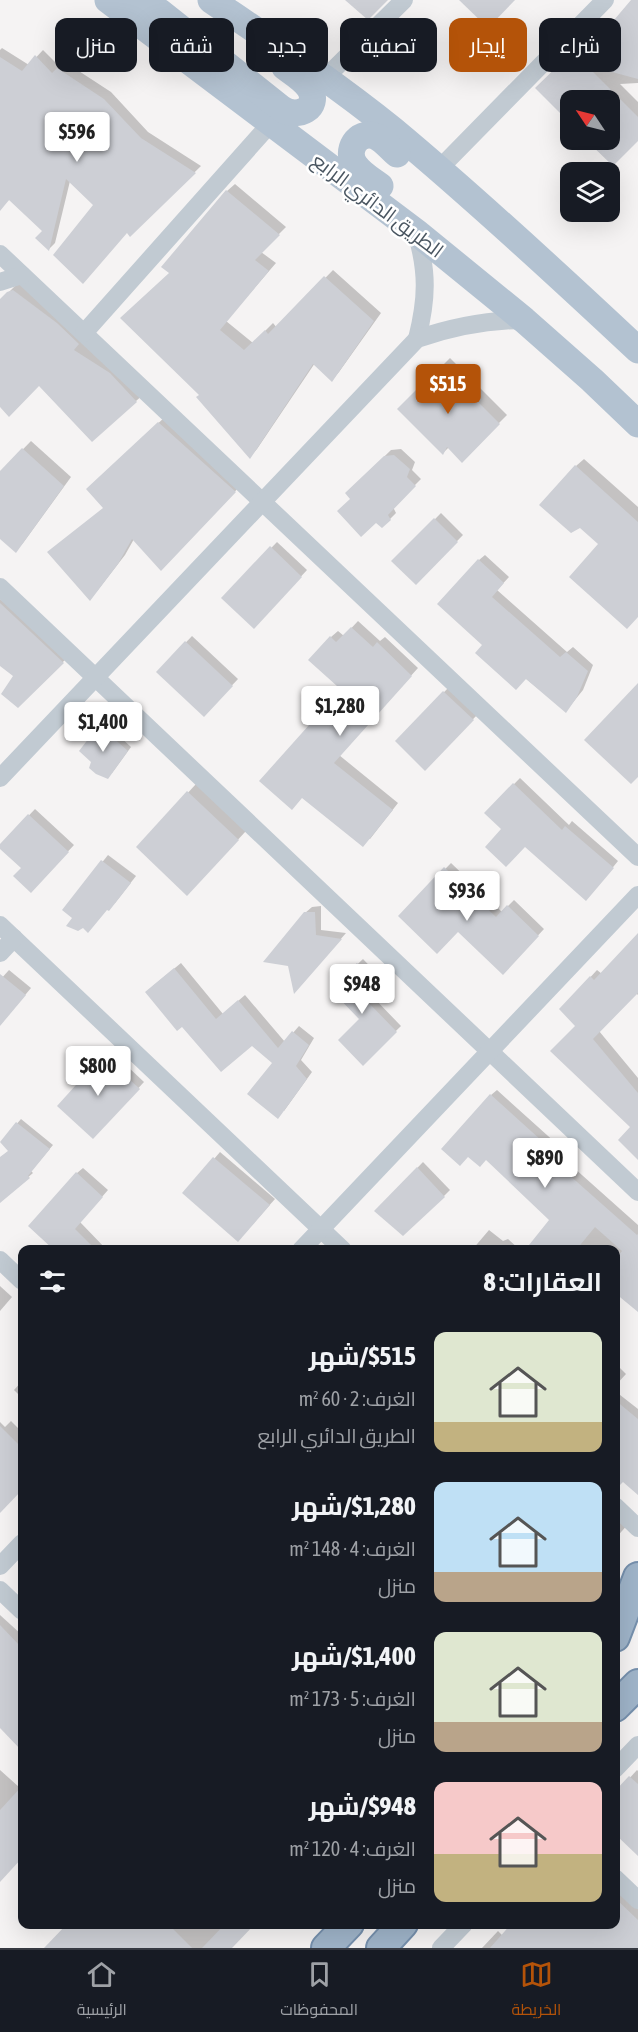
<!DOCTYPE html>
<html lang="ar">
<meta charset="utf-8">
<style>
body{margin:0;font-family:"Asap Condensed",Cairo,sans-serif;background:#242831;color:#f1f3f6;direction:rtl;height:100vh;display:flex;flex-direction:column;font-size:22px;white-space:nowrap}
*{box-sizing:border-box;margin:0}
p{font-size:20px;color:#9ea1a6}
.icon{flex:none;width:33px;height:33px;fill:none;stroke:currentColor;stroke-width:2;stroke-linecap:round;stroke-linejoin:round}
.map{position:relative;flex:1;overflow:hidden;direction:ltr}
.side{position:absolute;left:18px;top:1245px;width:602px;height:684px;display:flex;flex-direction:column;background:#171b24;border-radius:12px;box-shadow:0 6px 24px #0002;direction:rtl}
.side>*{flex:none}
.hud{position:absolute;left:18px;top:18px;width:603px;height:54px;direction:rtl;display:flex;gap:12px}
.needle{width:39px;rotate:305deg}
.controls{position:absolute;left:560px;top:90px;display:grid;gap:12px}
.controls a{display:grid;place-items:center;width:60px;height:60px;border-radius:12px;background:#171b24;box-shadow:0 6px 24px #0002;font-size:30px}
.price{position:absolute;translate:-50% -51px;padding:0 14px;border-radius:6px;background:#fff;color:#222;font-size:20px;line-height:39px;filter:drop-shadow(0 2px 3px #0008)}
.price::after{content:'';position:absolute;left:50%;top:36px;width:18px;height:14px;margin-left:-9px;background:inherit;clip-path:polygon(0 0,100% 0,50% 100%)}
.price.selected{background:#b45309;color:#fff}
ul{padding:0;list-style:none}
li{display:flex;align-items:center;gap:18px;height:150px;padding:0 18px}
li span{display:grid;place-items:center;flex:none;width:168px;height:120px;border-radius:12px;color:#555}
li>.icon{margin-inline-start:auto}
span .icon{width:72px;height:72px;fill:#fffc;stroke-width:1}
li b{font-size:26px}
h2{display:flex;justify-content:space-between;align-items:center;height:72px;padding:0 18px;font-size:26px}
.chip{padding:0 21px;border-radius:12px;background:#171b24;box-shadow:0 6px 24px #0002;font-size:21px;line-height:54px}
.chip.selected{background:#b45309;color:#fff}
.menu{display:flex;justify-content:space-around;align-items:center;height:84px;border-top:2px solid #363941;background:#171b24;font-size:16px;color:#9ea1a6}
.menu a{display:grid;justify-items:center;gap:3px}
.menu .selected{color:#b45309}
.map>svg:first-child{display:block}
.shadow{fill:#0003}
.building{fill:#cdcfd5}
.lines{fill:none;stroke-linecap:round;stroke-linejoin:round}
.trunk-casing{stroke:#7690ad;stroke-width:32}
.minor{stroke:#c1cad2;stroke-width:18}
.primary{stroke:#b3c2d1;stroke-width:27}
.trunk{stroke:#9fb4c9;stroke-width:28}
.labels{text-anchor:middle;dominant-baseline:central;stroke-width:5;stroke-linejoin:round;paint-order:stroke}
.street-label{font-size:20px;fill:#4a5661;stroke:#fff}
</style>
<div class="map">
<svg width="638" height="1948" viewBox="0 0 638 1948">
<rect width="100%" height="100%" fill="#f5f3f3"/>
<g class="shadow">
<polygon points="633,0 638,0 638,83 620,84 638,102 638,139 613,164 588,140 609,140 609,100 570,100 570,121 537,88 581,45 588,52"/>
<polygon points="2,48 29,65 43,50 60,67 65,62 111,92 148,132 201,166 130,235 70,181 55,243 49,249 44,231 10,199 0,207 0,50"/>
<polygon points="235,184 286,227 261,252 276,263 226,321 253,343 273,323 277,328 333,270 381,313 339,372 332,380 315,363 257,449 250,457 201,395 170,273 227,191"/>
<polygon points="21,283 144,394 136,401 39,384 0,405 0,301 16,285"/>
<polygon points="450,358 507,415 462,460 449,447 443,453 399,409"/>
<polygon points="166,416 242,484 161,569 134,539 125,555 97,591 105,507 88,489"/>
<polygon points="31,441 71,477 23,543 15,551 0,537 0,473"/>
<polygon points="401,449 415,462 412,470 421,479 393,507 396,513 390,519 352,499 347,493 391,450"/>
<polygon points="584,459 638,507 638,616 600,544 576,466"/>
<polygon points="441,513 463,535 416,583 394,561"/>
<polygon points="277,542 307,570 260,621 223,598"/>
<polygon points="485,555 509,577 497,590 567,652 573,647 593,665 583,690 566,711 484,645 479,560"/>
<polygon points="0,599 71,654 18,706 16,676 0,664"/>
<polygon points="358,621 380,641 385,637 418,668 339,755 398,803 370,839 302,797 320,715 339,686 331,637 338,631 344,636"/>
<polygon points="192,636 238,679 204,715 158,672"/>
<polygon points="450,686 478,714 425,769 397,741"/>
<polygon points="104,722 131,747 112,773 93,762 81,751"/>
<polygon points="520,778 569,825 572,821 618,861 592,893 503,829 486,813"/>
<polygon points="196,784 246,831 195,886 138,847"/>
<polygon points="35,809 74,845 31,891 23,868 0,846"/>
<polygon points="108,855 136,876 115,903 64,910"/>
<polygon points="451,863 502,912 514,900 544,929 503,973 458,930 400,916"/>
<polygon points="321,906 321,930 346,933 300,986 305,913 312,907"/>
<polygon points="638,935 638,995 636,993 599,1031 638,1078 638,1158 633,1127 577,1026 561,1009 597,970 602,974"/>
<polygon points="363,959 385,982 371,995 401,1026 363,1063 361,1019 332,989"/>
<polygon points="181,963 223,1014 245,995 285,1042 299,1026 314,1038 301,1060 312,1072 284,1111 274,1062 252,1044 153,986"/>
<polygon points="9,970 31,988 0,1025 0,980"/>
<polygon points="110,1050 144,1082 93,1137 59,1105"/>
<polygon points="497,1090 577,1162 573,1167 638,1225 638,1311 619,1295 615,1300 615,1250 527,1250 551,1220 491,1095"/>
<polygon points="21,1119 53,1145 31,1171 33,1173 0,1201 0,1158 10,1150 1,1142"/>
<polygon points="220,1152 275,1199 244,1234 185,1193"/>
<polygon points="423,1162 450,1190 444,1196 376,1211"/>
<polygon points="83,1168 108,1190 80,1222 107,1250 56,1250 77,1173"/>
<polygon points="489,1230 503,1241 508,1239 520,1250 472,1250"/>
<polygon points="0,1286 12,1297 0,1311"/>
<polygon points="615,1363 626,1374 615,1386"/>
<polygon points="22,1381 22,1398 14,1390"/>
<polygon points="615,1391 638,1409 638,1493 623,1480 615,1478"/>
<polygon points="11,1421 22,1432 22,1488 0,1512 0,1422 5,1427"/>
<polygon points="615,1510 629,1523 615,1539"/>
<polygon points="0,1615 22,1635 22,1749 0,1726"/>
<polygon points="0,1770 19,1787 22,1783 22,1856 3,1877 0,1874"/>
<polygon points="637,1770 638,1771 638,1854 615,1832 615,1794"/>
<polygon points="615,1883 617,1889 638,1909 638,1948 482,1948 498,1931 503,1936 615,1924"/>
<polygon points="69,1924 253,1924 230,1948 50,1948"/>
</g>
<g class="building">
<polygon points="345,0 388,0 368,20"/>
<polygon points="459,0 515,0 488,28"/>
<polygon points="631,0 638,0 638,79 586,65 638,117 638,141 613,166 586,140 609,140 609,100 570,100 570,123 535,88 573,51 581,59"/>
<polygon points="35,55 52,73 57,68 104,99 141,138 196,173 130,237 127,233 83,284 53,255 93,205 66,179 49,251 35,238 42,231 9,200 0,211 0,57 22,71"/>
<polygon points="226,190 280,235 255,260 269,271 220,330 244,350 265,330 268,334 324,276 374,321 332,382 313,364 250,459 196,397 199,395 120,318 169,273 161,267"/>
<polygon points="13,290 57,323 79,344 74,350 110,373 137,402 92,442 39,386 9,417 0,407 0,299 7,292"/>
<polygon points="441,365 500,424 462,463 447,447 443,455 397,409"/>
<polygon points="158,422 236,492 161,571 132,539 118,564 90,601 47,552 103,508 86,489"/>
<polygon points="22,448 64,486 16,553 0,539 0,471"/>
<polygon points="394,455 410,469 407,477 416,486 388,515 391,520 382,528 376,523 361,537 337,511 350,499 345,493 384,456"/>
<polygon points="575,465 638,522 638,617 627,629 569,577 598,544 580,528 571,533 539,505"/>
<polygon points="434,518 458,542 416,585 391,561"/>
<polygon points="270,546 302,577 254,629 221,598"/>
<polygon points="478,559 504,583 492,597 560,657 566,652 588,671 577,697 566,713 526,679 516,690 475,653 482,645 437,604"/>
<polygon points="0,603 64,663 18,708 1,694 13,676 0,666"/>
<polygon points="351,627 373,647 377,642 412,676 334,763 393,810 363,847 302,798 292,810 259,781 318,715 313,711 337,686 308,660 330,636 336,642"/>
<polygon points="185,641 233,686 204,717 156,672"/>
<polygon points="638,683 638,777 631,784 584,740"/>
<polygon points="443,691 474,720 425,771 395,741"/>
<polygon points="99,725 128,751 108,779 96,774 89,768 91,762 79,751"/>
<polygon points="513,783 562,830 565,826 614,868 586,901 525,847 506,867 485,847 501,829 484,813"/>
<polygon points="187,791 239,840 187,896 136,847"/>
<polygon points="28,814 69,852 31,893 13,876 21,868 0,849 0,844"/>
<polygon points="101,860 131,883 109,911 107,910 88,933 83,928 78,931 66,926 72,918 62,910"/>
<polygon points="444,867 496,917 507,905 539,936 503,975 458,932 437,954 398,916"/>
<polygon points="304,912 315,912 316,935 342,939 294,994 288,966 263,962"/>
<polygon points="638,933 638,993 593,1039 638,1093 638,1160 618,1140 630,1127 550,1051 575,1026 559,1009 590,976 594,980"/>
<polygon points="357,963 381,988 367,1001 397,1032 363,1066 338,1040 359,1019 330,989"/>
<polygon points="174,968 216,1019 238,1000 278,1048 292,1031 309,1045 296,1066 307,1079 278,1119 247,1094 272,1063 252,1046 221,1072 182,1027 177,1031 145,992"/>
<polygon points="0,974 26,995 0,1026"/>
<polygon points="103,1055 140,1089 93,1139 57,1106"/>
<polygon points="490,1094 573,1169 568,1174 637,1235 638,1234 638,1312 615,1293 615,1260 622,1251 595,1227 576,1250 525,1250 549,1220 486,1160 480,1167 468,1157 460,1166 441,1149"/>
<polygon points="16,1122 50,1149 28,1176 30,1178 0,1203 0,1157 8,1151 0,1142"/>
<polygon points="213,1157 270,1205 238,1242 182,1193"/>
<polygon points="417,1167 445,1197 403,1236 374,1211"/>
<polygon points="76,1172 103,1197 75,1229 96,1250 54,1250 28,1226"/>
<polygon points="615,1400 638,1419 638,1495 623,1482 615,1490"/>
<polygon points="0,1426 22,1448 22,1490 0,1513"/>
<polygon points="0,1625 22,1648 22,1751 0,1728"/>
<polygon points="629,1776 638,1784 638,1856 615,1834 615,1791"/>
<polygon points="22,1786 22,1858 0,1882 0,1810"/>
<polygon points="615,1898 638,1920 638,1948 490,1948 511,1924 615,1924"/>
<polygon points="67,1924 168,1924 192,1948 44,1948"/>
<polygon points="225,1924 255,1924 232,1948 202,1948"/>
</g>
<g class="lines">
<defs>
<g id="trunk">
<polyline points="615,1637 638,1577"/>
<polyline points="615,1707 638,1684"/>
<polyline points="326,1948 349,1924"/>
<polyline points="381,1948 403,1924"/>
</g>
</defs>
<use href="#trunk" class="trunk-casing"/>
<g class="minor">
<polyline points="325,78 404,0"/>
<polyline points="438,170 605,0"/>
<path d="M416,232C428,272 427,299 417,339"/>
<polyline points="0,254 638,857"/>
<polyline points="0,282 22,275"/>
<polyline points="84,333 271,123"/>
<polyline points="0,587 638,1192"/>
<path d="M0,778L417,339C452,327 487,320 524,320"/>
<polyline points="0,925 343,1250"/>
<polyline points="0,953 14,938"/>
<polyline points="301,1250 638,895"/>
<polyline points="0,1260 22,1281"/>
<polyline points="615,1506 638,1528"/>
<polyline points="0,1566 22,1543"/>
<polyline points="0,1590 22,1611"/>
<polyline points="615,1769 638,1745"/>
<polyline points="615,1878 638,1900"/>
<polyline points="441,1948 464,1924"/>
</g>
<g class="primary">
<polyline points="108,0 416,232 524,320 592,380 638,424"/>
<path d="M136,0L160,12L282,109C298,119 320,108 310,89C305,80 293,73 285,67"/>
<path d="M211,0C273,42 335,83 393,130C477,200 558,275 638,350"/>
<path d="M380,186C372,180 361,174 355,165C345,151 357,130 375,136C383,139 390,148 397,154"/>
</g>
<use href="#trunk" class="trunk"/>
</g>
<g class="labels">
<g class="street-label">
<text transform="translate(378 205) rotate(37)">الطريق الدائري الرابع</text>
</g>
</g>
</svg>
<div class="controls">
<a><svg class="needle" viewBox="-14 -14 28 28"><path d="M0-13l5 13h-10z" fill="#e53935"/><path d="M0 13l5-13h-10z" fill="#9ea1a6"/></svg></a>
<a><svg class="icon" aria-label="layers" viewBox="0 0 24 24"><path d="M12 4l9 5-9 5-9-5zM3 14l9 5 9-5"/></svg></a>
</div>
<b class="price" style="left:77px;top:163px">$596</b>
<b class="price selected" style="left:448px;top:415px">$515</b>
<b class="price" style="left:340px;top:737px">$1,280</b>
<b class="price" style="left:103px;top:753px">$1,400</b>
<b class="price" style="left:467px;top:922px">$936</b>
<b class="price" style="left:362px;top:1015px">$948</b>
<b class="price" style="left:98px;top:1097px">$800</b>
<b class="price" style="left:545px;top:1189px">$890</b>
<div class="hud">
<a class="chip">شراء</a>
<a class="chip selected">إيجار</a>
<a class="chip">تصفية</a>
<a class="chip">جديد</a>
<a class="chip">شقة</a>
<a class="chip">منزل</a>
</div>
<section class="side">
<h2>العقارات: 8<svg class="icon" aria-label="filters" viewBox="0 0 24 24"><path d="M4 7h16M4 17h16"/><circle cx="9" cy="7" r="2"/><circle cx="15" cy="17" r="2"/></svg></h2>
<ul>
<li><span style="background:linear-gradient(#dfe7d0 75%,#c2b280 0)"><svg class="icon" aria-label="home" viewBox="0 0 24 24"><path d="M3 11l9-7 9 7M6 9v11h12V9"/></svg></span><div><b>$515/شهر</b><p>الغرف: 2 · 60 m²</p><p>الطريق الدائري الرابع</p></div></li>
<li><span style="background:linear-gradient(#bfe0f5 75%,#b9a48a 0)"><svg class="icon" aria-label="home" viewBox="0 0 24 24"><path d="M3 11l9-7 9 7M6 9v11h12V9"/></svg></span><div><b>$1,280/شهر</b><p>الغرف: 4 · 148 m²</p><p>منزل</p></div></li>
<li><span style="background:linear-gradient(#dfe7d0 75%,#b9a48a 0)"><svg class="icon" aria-label="home" viewBox="0 0 24 24"><path d="M3 11l9-7 9 7M6 9v11h12V9"/></svg></span><div><b>$1,400/شهر</b><p>الغرف: 5 · 173 m²</p><p>منزل</p></div></li>
<li><span style="background:linear-gradient(#f6c9c9 60%,#c2b280 0)"><svg class="icon" aria-label="home" viewBox="0 0 24 24"><path d="M3 11l9-7 9 7M6 9v11h12V9"/></svg></span><div><b>$948/شهر</b><p>الغرف: 4 · 120 m²</p><p>منزل</p></div></li>
</ul>
</section>
</div>
<nav class="menu">
<a class="selected"><svg class="icon" aria-label="map" viewBox="0 0 24 24"><path d="M3 6l6-2 6 2 6-2v14l-6 2-6-2-6 2zM9 4v14M15 6v14"/></svg>الخريطة</a>
<a><svg class="icon" aria-label="saved" viewBox="0 0 24 24"><path d="M7 4h10v16l-5-4-5 4z"/></svg>المحفوظات</a>
<a><svg class="icon" aria-label="home" viewBox="0 0 24 24"><path d="M3 11l9-7 9 7M6 9v11h12V9"/></svg>الرئيسية</a>
</nav>
